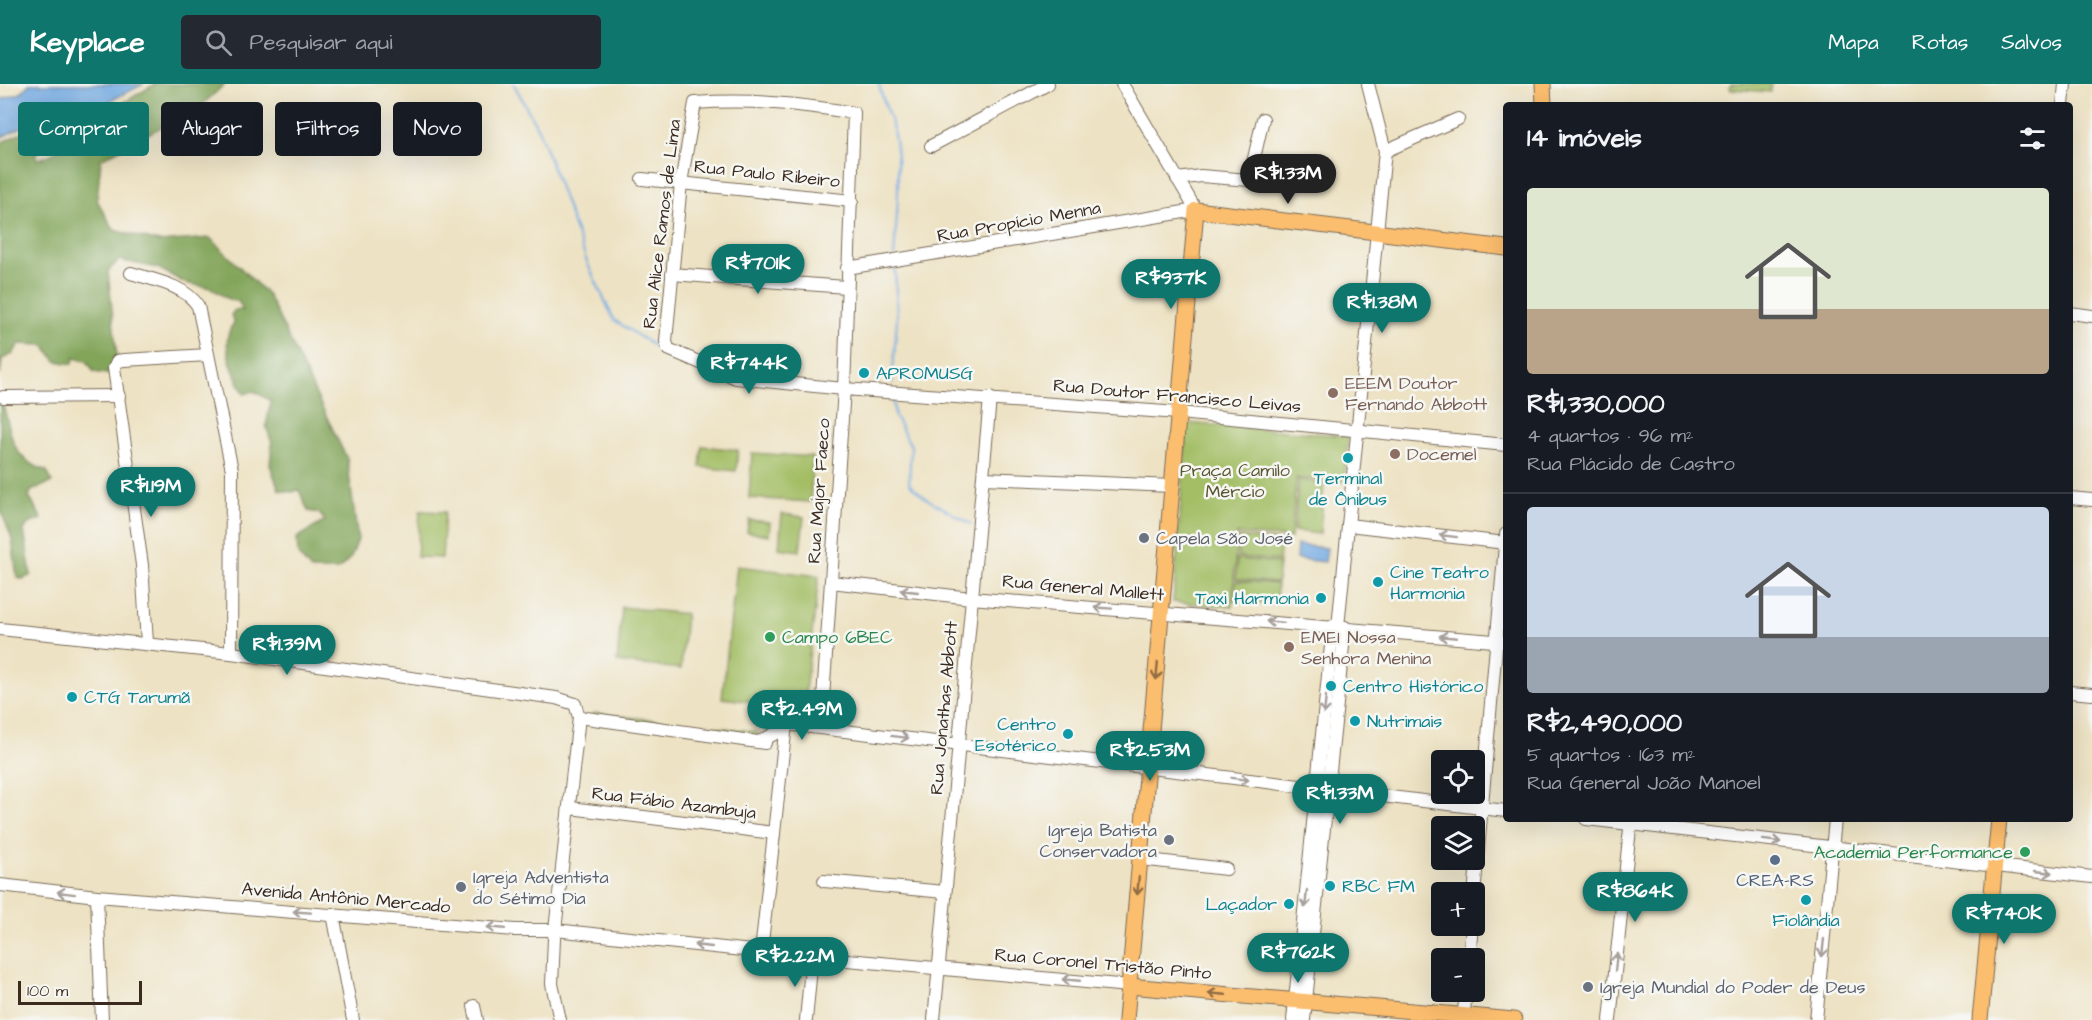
<!DOCTYPE html>
<html lang="pt">
<meta charset="utf-8">
<style>
body{margin:0;font-family:"Architects Daughter",sans-serif;background:#242831;color:#f1f3f6;height:100vh;display:flex;flex-direction:column;font-size:22px;white-space:nowrap}
*{box-sizing:border-box;margin:0}
p{font-size:20px;color:#9ea1a6}
.icon{flex:none;width:33px;height:33px;fill:none;stroke:currentColor;stroke-width:2;stroke-linecap:round;stroke-linejoin:round}
.map{position:relative;flex:1;overflow:hidden}
.sheet{position:absolute;left:1503px;top:18px;width:570px;height:720px;display:flex;flex-direction:column;background:#171b24;border-radius:6px;box-shadow:0 6px 24px #0002}
.sheet>*{flex:none}
.top-card{position:absolute;left:18px;top:18px;width:570px;height:54px;display:flex;gap:12px}
.controls{position:absolute;left:1431px;top:666px;display:grid;gap:12px}
.controls a{display:grid;place-items:center;width:54px;height:54px;border-radius:6px;background:#171b24;box-shadow:0 6px 24px #0002;font-size:30px}
.scale{position:absolute;left:18px;bottom:15px;width:124px;box-sizing:border-box;padding-left:6px;border:3px solid #3b2a1e;border-top:0;font-size:16px;line-height:21px;white-space:nowrap;color:#3b2a1e;-webkit-text-stroke:4px #f6f6f2;paint-order:stroke}
.price{position:absolute;translate:-50% -51px;padding:0 14px;border-radius:21px;background:#0f766e;color:#fff;font-size:20px;line-height:39px;filter:drop-shadow(0 2px 3px #0008)}
.price::after{content:'';position:absolute;left:50%;top:36px;width:18px;height:14px;margin-left:-9px;background:inherit;clip-path:polygon(0 0,100% 0,50% 100%)}
.price.active{background:#222;color:#fff}
ul{padding:0;list-style:none}
li{display:grid;align-content:center;gap:12px;height:318px;padding:0 24px}
li+li{border-top:2px solid #363941}
li span{display:grid;place-items:center;height:186px;border-radius:6px;color:#555}
li>.icon{margin-inline-start:auto}
span .icon{width:108px;height:108px;fill:#fffc;stroke-width:1}
li b{font-size:26px}
h2{display:flex;justify-content:space-between;align-items:center;height:72px;padding:0 24px;font-size:26px}
.pill{padding:0 21px;border-radius:6px;background:#171b24;box-shadow:0 6px 24px #0002;font-size:21px;line-height:54px}
.pill.active{background:#0f766e;color:#fff}
header{display:flex;align-items:center;gap:36px;box-sizing:border-box;height:84px;padding:0 30px;background:#0f766e;color:#fff}
header strong{font-size:28px}
nav{display:flex;gap:33px;margin-inline-start:auto;font-size:21px}
.search{width:420px;height:54px;background:#242831;display:flex;align-items:center;gap:15px;box-sizing:border-box;padding:0 21px;border-radius:6px;color:#9ea1a6;font-size:22px}
.map>svg:first-child{display:block}
.green{fill:#a3be65;stroke:#6f7442;stroke-width:1.5}
.forest{fill:#82a55a;stroke:#5e683c;stroke-width:1.5}
.water{fill:#75abe3;stroke:#586a80;stroke-width:1.5}
.lines{fill:none;stroke-linecap:round;stroke-linejoin:round}
.stream{stroke:#75abe3;stroke-width:2}
.minor-casing{stroke:#796a58;stroke-width:14}
.major-casing{stroke:#796a58;stroke-width:17}
.minor{stroke:#fff;stroke-width:12}
.major{stroke:#fbbd6e;stroke-width:15}
.oneway{stroke:#a79f9a}
.oneway2{stroke:#916c42}
.culture-dot{fill:#0f9aa8;stroke:#f6f6f2;stroke-width:2}
.education-dot{fill:#8d6e63;stroke:#f6f6f2;stroke-width:2}
.worship-dot{fill:#6b7280;stroke:#f6f6f2;stroke-width:2}
.leisure-dot{fill:#2e9e5b;stroke:#f6f6f2;stroke-width:2}
.service-dot{fill:#5c6f8a;stroke:#f6f6f2;stroke-width:2}
.labels{text-anchor:middle;dominant-baseline:central;stroke-width:5;stroke-linejoin:round;paint-order:stroke}
.street-label{font-size:18px;fill:#3b2a1e;stroke:#f6f6f2}
.culture-label{font-size:18px;fill:#0d838f;stroke:#f6f6f2;text-anchor:start}
.education-label{font-size:18px;fill:#785e54;stroke:#f6f6f2;text-anchor:start}
.park-label{font-size:18px;fill:#5a5633;stroke:#f6f6f2}
.worship-label{font-size:18px;fill:#5b616d;stroke:#f6f6f2;text-anchor:start}
.leisure-label{font-size:18px;fill:#27864d;stroke:#f6f6f2;text-anchor:start}
.service-label{font-size:18px;fill:#4e5e75;stroke:#f6f6f2}
</style>
<header>
<strong>Keyplace</strong>
<div class="search"><svg class="icon" aria-label="search" viewBox="0 0 24 24"><circle cx="10" cy="10" r="6"/><path d="M15 15l6 6"/></svg>Pesquisar aqui</div>
<nav><a>Mapa</a><a>Rotas</a><a>Salvos</a></nav>
</header>
<div class="map">
<svg width="2092" height="936" viewBox="0 0 2092 936">
<rect width="100%" height="100%" fill="#f6f6f2"/>
<filter id="ink" filterUnits="userSpaceOnUse"><feTurbulence type="fractalNoise" baseFrequency=".0167" numOctaves="2"/><feDisplacementMap in="SourceGraphic" scale="12" xChannelSelector="R" yChannelSelector="G"/><feConvolveMatrix kernelMatrix="1 2 1 2 8 2 1 2 1" color-interpolation-filters="sRGB"/></filter>
<filter id="wash" filterUnits="userSpaceOnUse"><feTurbulence type="fractalNoise" baseFrequency=".008" numOctaves="4" result="noise"/><feDisplacementMap in="SourceGraphic" scale="24" xChannelSelector="R" yChannelSelector="G"/><feGaussianBlur stdDeviation="1.35" result="paint"/><feColorMatrix in="noise" values="0 0 0 0 0 0 0 0 0 0 0 0 0 0 0 0 0 1.4 0 .05"/><feComposite in="paint" operator="in"/></filter>
<g filter="url(#wash)">
<rect width="100%" height="100%" fill="#ede2c3"/>
<g class="green">
<polygon points="1731,0 1771,0 1770,8 1730,5"/>
<polygon points="1187,339 1348,352 1344,398 1296,394 1291,454 1237,450 1232,523 1173,518"/>
<polygon points="702,362 738,366 736,387 700,383"/>
<polygon points="752,369 813,373 810,418 749,414"/>
<polygon points="1298,396 1324,399 1320,450 1294,447"/>
<polygon points="420,427 445,428 442,474 417,473"/>
<polygon points="782,430 804,433 800,467 779,464"/>
<polygon points="749,436 770,438 769,451 747,448"/>
<polygon points="1239,453 1281,457 1279,477 1238,473"/>
<polygon points="1237,475 1279,479 1277,499 1236,495"/>
<polygon points="737,482 819,492 803,624 722,614"/>
<polygon points="1236,497 1277,500 1276,520 1234,517"/>
<polygon points="622,523 686,530 681,585 617,578"/>
<polygon points="594,629 758,648 758,652 593,632"/>
</g>
<g class="forest">
<path d="M155,0H225L201,22L101,75L97,116L114,146L159,158L210,154L268,211L347,375L358,456L351,473L338,486H311L298,471L297,454L325,437L319,429L308,427L299,406L292,408L279,406L270,381L272,359L266,342L271,317L254,307L244,310C234,290 218,258 234,239L231,231L235,226H243L238,217L230,216L211,204L185,199L158,184L119,176L108,187L117,273L113,291L94,288L87,277L74,274L72,280L56,277L44,261L19,260L13,270L2,275L0,292V59L36,42L42,45L47,57L43,65L35,70L37,75C52,74 65,58 80,53C93,49 103,57 116,49V23Z"/>
<path d="M0,315C15,348 5,373 47,387L52,398L31,407L29,413L42,435L28,440L24,446L31,491L23,495L17,494L12,455L0,424Z"/>
</g>
<g class="water">
<polygon points="29,0 144,0 100,22 81,19 53,27 0,54 0,16 21,9"/>
<polygon points="1297,461 1327,464 1325,478 1296,475"/>
</g>
<g class="lines">
<g class="stream">
<polyline points="514,0 539,47 589,183 614,236 657,264"/>
<path d="M879,0C882,15 889,30 893,45C902,88 897,129 894,172"/>
<polyline points="892,299 897,235 895,185"/>
<polyline points="893,318 895,332 911,362 909,400 927,415 971,440"/>
</g>
</g>
</g>
<g filter="url(#ink)">
<g class="lines">
<defs>
<g id="minor">
<polyline points="2063,21 2065,0"/>
<polyline points="931,62 1048,0"/>
<polyline points="1385,67 1458,35"/>
<polyline points="642,95 852,117"/>
<polyline points="1177,95 1201,92 1249,96 1263,35"/>
<polyline points="847,184 1196,126 1122,0"/>
<path d="M131,189C153,196 185,201 198,222L232,386L231,569"/>
<polyline points="672,190 846,203"/>
<polyline points="2070,229 2092,232"/>
<polyline points="3,313 119,312"/>
<polyline points="983,394 1172,402"/>
<polyline points="2070,414 2092,416"/>
<polyline points="1348,441 1506,459"/>
<polyline points="831,498 971,514 1506,558"/>
<polyline points="1338,543 1385,67 1368,0"/>
<polyline points="0,545 231,569 556,614 575,620 579,633 554,855 552,900 560,936"/>
<polyline points="147,559 142,481 114,284 117,277 124,276 208,271"/>
<polyline points="2070,608 2092,610"/>
<polyline points="579,633 765,659"/>
<path d="M821,644L844,305L854,29C800,20 750,15 695,19L681,99L666,257L668,265L736,294L844,305L1179,329L1506,361"/>
<polyline points="759,658 776,649 786,640 795,641 1506,727"/>
<polyline points="570,724 774,749"/>
<polyline points="1586,735 2092,793"/>
<polyline points="1140,775 1226,785"/>
<polyline points="824,797 945,808"/>
<polyline points="0,801 97,812 515,846 555,846 761,868 1129,902"/>
<polyline points="1474,811 1506,450"/>
<polyline points="97,812 102,936"/>
<polyline points="333,830 353,936"/>
<polyline points="761,868 786,640"/>
<polyline points="1469,874 1472,842"/>
<polyline points="474,922 477,936"/>
<polyline points="806,936 812,873"/>
<polyline points="934,936 990,314"/>
<polyline points="1293,936 1333,542"/>
<polyline points="1304,936 1345,543"/>
<polyline points="1463,936 1466,908"/>
<polyline points="1610,936 1631,735"/>
<polyline points="1816,936 1835,735"/>
</g>
<g id="major">
<polyline points="1543,0 1544,21"/>
<polyline points="1129,902 1514,936"/>
<polyline points="1126,936 1196,126 1506,164"/>
<polyline points="1980,936 1999,735"/>
</g>
</defs>
<use href="#minor" class="minor-casing"/>
<use href="#major" class="major-casing"/>
<use href="#minor" class="minor"/>
<use href="#major" class="major"/>
</g>
<defs><path id="oneway-shaft" d="M-6 0H5M1.5-3L5.5 0L1.5 3" fill="none" stroke-width="1.6" stroke-linecap="round" stroke-linejoin="round" transform="scale(1.5)"/></defs>
<g class="oneway">
<use href="#oneway-shaft" transform="translate(1448 452) rotate(-173)"/>
<use href="#oneway-shaft" transform="translate(909 507) rotate(-174)"/>
<use href="#oneway-shaft" transform="translate(1103 524) rotate(-176)"/>
<use href="#oneway-shaft" transform="translate(1275 538) rotate(-175)"/>
<use href="#oneway-shaft" transform="translate(1448 553) rotate(-175)"/>
<use href="#oneway-shaft" transform="translate(1325 621) rotate(96)"/>
<use href="#oneway-shaft" transform="translate(900 653) rotate(7)"/>
<use href="#oneway-shaft" transform="translate(1240 695) rotate(7)"/>
<use href="#oneway-shaft" transform="translate(1772 757) rotate(7)"/>
<use href="#oneway-shaft" transform="translate(2044 788) rotate(6)"/>
<use href="#oneway-shaft" transform="translate(66 809) rotate(-173)"/>
<use href="#oneway-shaft" transform="translate(1306 815) rotate(96)"/>
<use href="#oneway-shaft" transform="translate(302 828) rotate(-176)"/>
<use href="#oneway-shaft" transform="translate(496 844) rotate(-175)"/>
<use href="#oneway-shaft" transform="translate(703 862) rotate(-174)"/>
<use href="#oneway-shaft" transform="translate(1823 864) rotate(96)"/>
<use href="#oneway-shaft" transform="translate(1616 878) rotate(-84)"/>
<use href="#oneway-shaft" transform="translate(1071 896) rotate(-175)"/>
</g>
<g class="oneway2">
<use href="#oneway-shaft" transform="translate(1157 587) rotate(95)"/>
<use href="#oneway-shaft" transform="translate(1138 802) rotate(95)"/>
<use href="#oneway-shaft" transform="translate(1217 910) rotate(-175)"/>
</g>
</g>
<g class="culture-dot">
<circle cx="864" cy="289" r="6"/>
<circle cx="1348" cy="374" r="6"/>
<circle cx="1378" cy="498" r="6"/>
<circle cx="1321" cy="514" r="6"/>
<circle cx="1331" cy="602" r="6"/>
<circle cx="72" cy="613" r="6"/>
<circle cx="1355" cy="637" r="6"/>
<circle cx="1068" cy="650" r="6"/>
<circle cx="1330" cy="802" r="6"/>
<circle cx="1806" cy="816" r="6"/>
<circle cx="1289" cy="820" r="6"/>
</g>
<g class="education-dot">
<circle cx="1333" cy="309" r="6"/>
<circle cx="1395" cy="370" r="6"/>
<circle cx="1289" cy="563" r="6"/>
</g>
<g class="worship-dot">
<circle cx="1144" cy="454" r="6"/>
<circle cx="1169" cy="756" r="6"/>
<circle cx="461" cy="803" r="6"/>
<circle cx="1588" cy="903" r="6"/>
</g>
<g class="leisure-dot">
<circle cx="770" cy="553" r="6"/>
<circle cx="2025" cy="768" r="6"/>
</g>
<circle class="service-dot" cx="1775" cy="776" r="6"/>
<g class="labels">
<g class="street-label">
<text transform="translate(767 90) rotate(6)">Rua Paulo Ribeiro</text>
<text transform="translate(1019 138) rotate(-10)">Rua Propício Menna</text>
<text transform="translate(662 140) rotate(-83)">Rua Alice Ramos de Lima</text>
<text transform="translate(1177 312) rotate(5)">Rua Doutor Francisco Leivas</text>
<text transform="translate(819 407) rotate(-86)">Rua Major Faeco</text>
<text transform="translate(1083 504) rotate(5)">Rua General Mallett</text>
<text transform="translate(944 624) rotate(-85)">Rua Jonathas Abbott</text>
<text transform="translate(674 719) rotate(7)">Rua Fábio Azambuja</text>
<text transform="translate(346 814) rotate(5)">Avenida Antônio Mercado</text>
<text transform="translate(1103 880) rotate(5)">Rua Coronel Tristão Pinto</text>
</g>
<g class="culture-label">
<text x="876" y="289">APROMUSG</text>
<text x="1348" y="394" text-anchor="middle">Terminal<tspan x="1348" dy="21">de Ônibus</tspan></text>
<text x="1390" y="488">Cine Teatro<tspan x="1390" dy="21">Harmonia</tspan></text>
<text x="1309" y="514" text-anchor="end">Taxi Harmonia</text>
<text x="1343" y="602">Centro Histórico</text>
<text x="84" y="613">CTG Tarumã</text>
<text x="1367" y="637">Nutrimais</text>
<text x="1056" y="640" text-anchor="end">Centro<tspan x="1056" dy="21">Esotérico</tspan></text>
<text x="1342" y="802">RBC FM</text>
<text x="1277" y="820" text-anchor="end">Laçador</text>
<text x="1806" y="836" text-anchor="middle">Fiolândia</text>
</g>
<g class="education-label">
<text x="1345" y="299">EEEM Doutor<tspan x="1345" dy="21">Fernando Abbott</tspan></text>
<text x="1407" y="370">Docemel</text>
<text x="1301" y="553">EMEI Nossa<tspan x="1301" dy="21">Senhora Menina</tspan></text>
</g>
<g class="park-label">
<text x="1235" y="386">Praça Camilo<tspan x="1235" dy="21">Mércio</tspan></text>
</g>
<g class="worship-label">
<text x="1156" y="454">Capela São José</text>
<text x="1157" y="746" text-anchor="end">Igreja Batista<tspan x="1157" dy="21">Conservadora</tspan></text>
<text x="473" y="793">Igreja Adventista<tspan x="473" dy="21">do Sétimo Dia</tspan></text>
<text x="1600" y="903">Igreja Mundial do Poder de Deus</text>
</g>
<g class="leisure-label">
<text x="782" y="553">Campo 6BEC</text>
<text x="2013" y="768" text-anchor="end">Academia Performance</text>
</g>
<g class="service-label">
<text x="1775" y="796">CREA-RS</text>
</g>
</g>
</svg>
<div class="controls">
<a><svg class="icon" aria-label="locate" viewBox="0 0 24 24"><circle cx="12" cy="12" r="6"/><path d="M12 2v4M12 18v4M2 12h4M18 12h4"/></svg></a>
<a><svg class="icon" aria-label="layers" viewBox="0 0 24 24"><path d="M12 4l9 5-9 5-9-5zM3 14l9 5 9-5"/></svg></a>
<a>+</a>
<a>−</a>
</div>
<div class="scale">100 m</div>
<b class="price active" style="left:1288px;top:121px">R$1.33M</b>
<b class="price" style="left:758px;top:211px">R$701K</b>
<b class="price" style="left:1171px;top:226px">R$937K</b>
<b class="price" style="left:1382px;top:250px">R$1.38M</b>
<b class="price" style="left:749px;top:311px">R$744K</b>
<b class="price" style="left:151px;top:434px">R$1.19M</b>
<b class="price" style="left:287px;top:592px">R$1.39M</b>
<b class="price" style="left:802px;top:657px">R$2.49M</b>
<b class="price" style="left:1150px;top:698px">R$2.53M</b>
<b class="price" style="left:1340px;top:741px">R$1.33M</b>
<b class="price" style="left:1635px;top:839px">R$864K</b>
<b class="price" style="left:2004px;top:861px">R$740K</b>
<b class="price" style="left:1298px;top:900px">R$762K</b>
<b class="price" style="left:795px;top:904px">R$2.22M</b>
<div class="top-card">
<a class="pill active">Comprar</a>
<a class="pill">Alugar</a>
<a class="pill">Filtros</a>
<a class="pill">Novo</a>
</div>
<section class="sheet">
<h2>14 imóveis<svg class="icon" aria-label="filters" viewBox="0 0 24 24"><path d="M4 7h16M4 17h16"/><circle cx="9" cy="7" r="2"/><circle cx="15" cy="17" r="2"/></svg></h2>
<ul>
<li><span style="background:linear-gradient(#dfe7d0 65%,#b9a48a 0)"><svg class="icon" aria-label="home" viewBox="0 0 24 24"><path d="M3 11l9-7 9 7M6 9v11h12V9"/></svg></span><div><b>R$1,330,000</b><p>4 quartos · 96 m²</p><p>Rua Plácido de Castro</p></div></li>
<li><span style="background:linear-gradient(#c9d6e8 70%,#9aa5b1 0)"><svg class="icon" aria-label="home" viewBox="0 0 24 24"><path d="M3 11l9-7 9 7M6 9v11h12V9"/></svg></span><div><b>R$2,490,000</b><p>5 quartos · 163 m²</p><p>Rua General João Manoel</p></div></li>
</ul>
</section>
</div>
